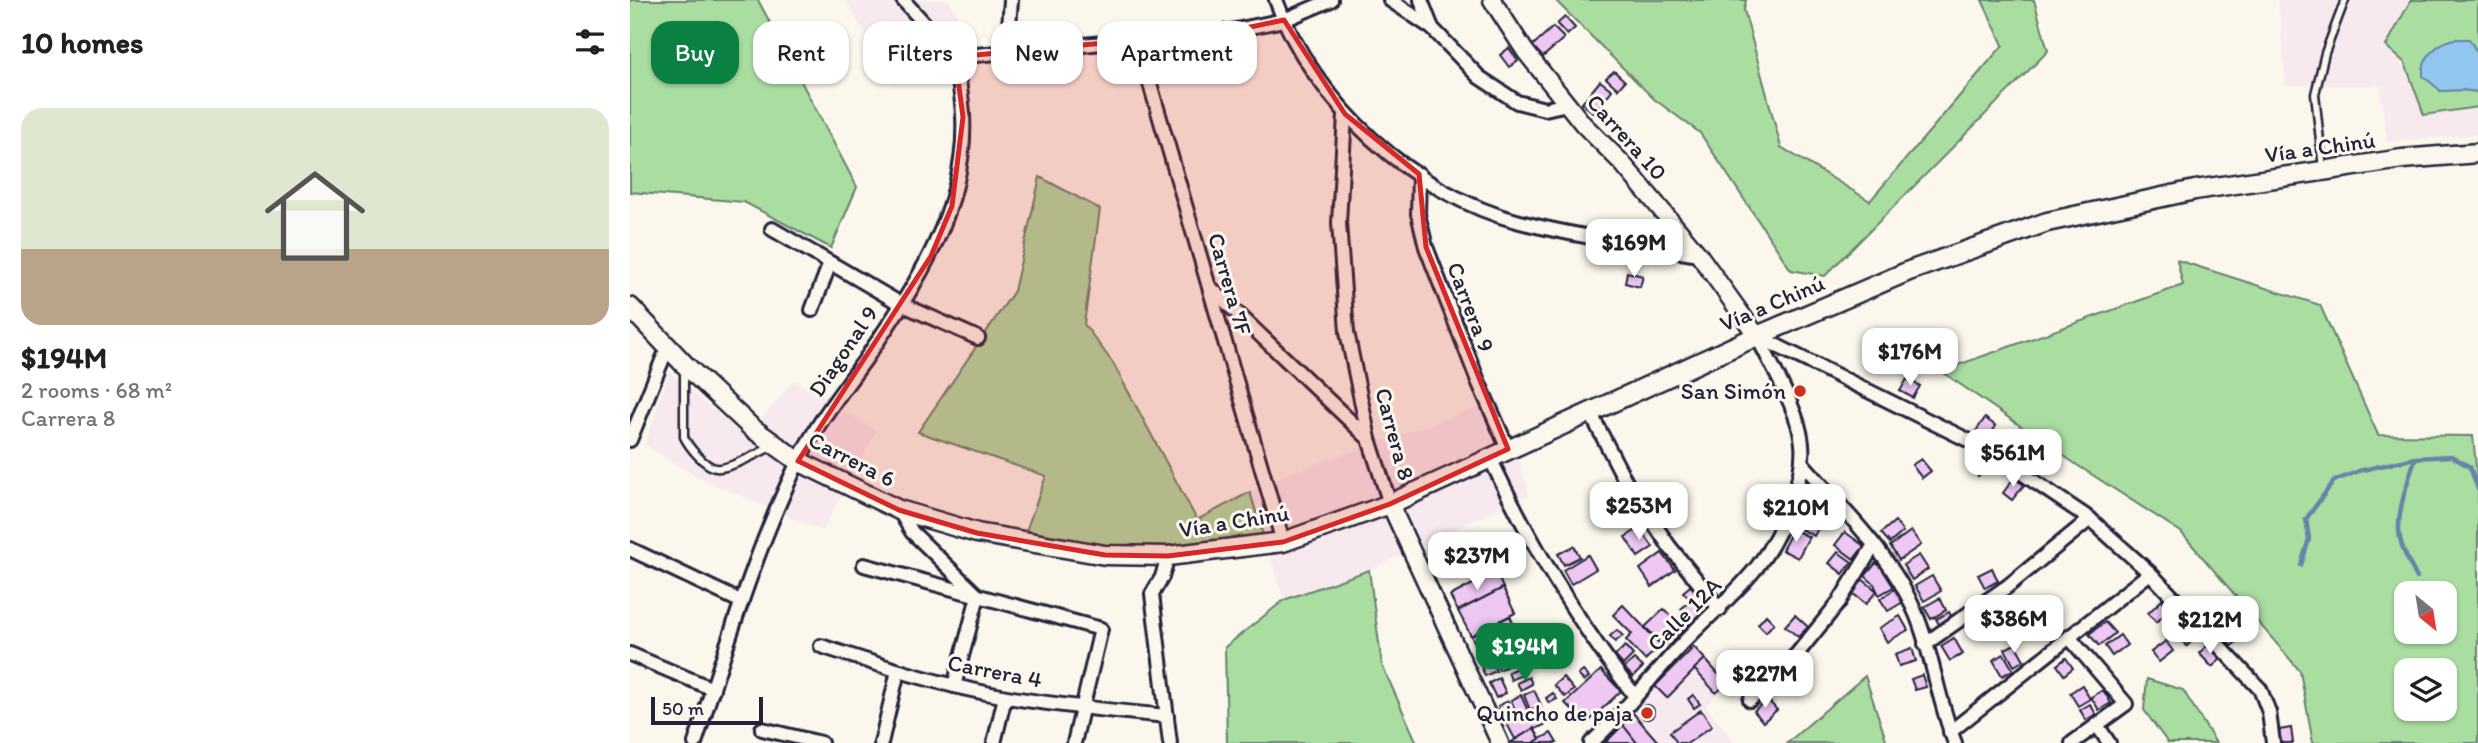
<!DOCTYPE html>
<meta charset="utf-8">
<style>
body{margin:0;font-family:Itim,sans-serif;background:#f6f6f6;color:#202124;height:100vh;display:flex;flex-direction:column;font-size:26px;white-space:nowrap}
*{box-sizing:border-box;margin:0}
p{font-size:23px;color:#757577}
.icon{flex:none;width:38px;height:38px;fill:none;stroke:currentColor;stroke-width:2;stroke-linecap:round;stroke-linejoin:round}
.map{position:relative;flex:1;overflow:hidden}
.panel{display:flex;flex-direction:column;background:#fff;width:630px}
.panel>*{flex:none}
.hud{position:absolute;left:21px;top:21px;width:665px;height:63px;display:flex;gap:14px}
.needle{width:46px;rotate:150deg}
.buttons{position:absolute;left:1764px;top:581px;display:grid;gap:14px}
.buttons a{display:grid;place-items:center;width:63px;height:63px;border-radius:14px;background:#fff;box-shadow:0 2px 5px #0004;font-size:35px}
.scale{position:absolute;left:21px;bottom:18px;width:112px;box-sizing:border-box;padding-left:7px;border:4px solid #22223b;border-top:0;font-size:19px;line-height:24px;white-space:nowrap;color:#22223b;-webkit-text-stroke:5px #fbf7ec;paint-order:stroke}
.price{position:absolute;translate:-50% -60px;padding:0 16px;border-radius:14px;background:#fff;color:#222;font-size:23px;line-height:46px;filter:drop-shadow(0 2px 4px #0008)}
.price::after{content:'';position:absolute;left:50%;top:42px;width:21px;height:16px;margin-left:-10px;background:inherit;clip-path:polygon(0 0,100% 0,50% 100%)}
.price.selected{background:#0b8043;color:#fff}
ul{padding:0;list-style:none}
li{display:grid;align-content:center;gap:14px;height:371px;padding:0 21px}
li span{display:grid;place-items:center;height:217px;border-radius:21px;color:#555}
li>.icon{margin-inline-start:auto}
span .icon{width:126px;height:126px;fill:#fffc;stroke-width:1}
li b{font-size:30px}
h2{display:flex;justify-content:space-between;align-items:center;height:84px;padding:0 21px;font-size:30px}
.pill{padding:0 24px;border-radius:21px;background:#fff;box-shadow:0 2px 5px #0004;font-size:24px;line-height:63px}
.pill.selected{background:#0b8043;color:#fff}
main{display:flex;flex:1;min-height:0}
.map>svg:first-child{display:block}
.built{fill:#f7e9ee}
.green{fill:#aadea1;stroke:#66806e;stroke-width:2;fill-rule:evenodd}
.water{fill:#91c7ef;stroke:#6585a7;stroke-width:2}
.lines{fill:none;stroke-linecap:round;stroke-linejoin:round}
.stream{stroke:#6585a7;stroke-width:4.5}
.building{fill:#eec8f3;stroke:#22223b;stroke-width:2}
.service-casing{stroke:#22223b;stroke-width:11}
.minor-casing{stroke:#22223b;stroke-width:18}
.tertiary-casing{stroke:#22223b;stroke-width:21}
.secondary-casing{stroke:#22223b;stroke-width:23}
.service{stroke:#fbf7ec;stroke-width:6}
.minor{stroke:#fbf7ec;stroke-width:12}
.tertiary{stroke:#fbf7ec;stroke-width:16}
.secondary{stroke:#fbf7ec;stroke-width:18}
.marked{fill:#d62828;fill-opacity:0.2;stroke:#d62828;stroke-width:5;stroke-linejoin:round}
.poi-dot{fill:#c8321e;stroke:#fbf7ec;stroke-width:2.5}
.labels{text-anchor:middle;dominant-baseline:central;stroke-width:6;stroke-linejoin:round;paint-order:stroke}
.street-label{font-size:23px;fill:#22223b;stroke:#fbf7ec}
.poi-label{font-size:23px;fill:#22223b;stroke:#fbf7ec;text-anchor:end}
</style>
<main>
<section class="panel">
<h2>10 homes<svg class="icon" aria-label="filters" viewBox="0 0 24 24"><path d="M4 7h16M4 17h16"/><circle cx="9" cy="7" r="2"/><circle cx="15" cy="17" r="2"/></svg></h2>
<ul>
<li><span style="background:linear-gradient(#dfe7d0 65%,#b9a48a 0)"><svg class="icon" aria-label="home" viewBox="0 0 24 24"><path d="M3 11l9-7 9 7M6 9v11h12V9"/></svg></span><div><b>$194M</b><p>2 rooms · 68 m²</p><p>Carrera 8</p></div></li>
</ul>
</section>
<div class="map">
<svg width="1848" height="743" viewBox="0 0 1848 743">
<rect width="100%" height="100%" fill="#fbf7ec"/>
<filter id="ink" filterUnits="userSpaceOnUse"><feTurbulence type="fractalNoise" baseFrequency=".0143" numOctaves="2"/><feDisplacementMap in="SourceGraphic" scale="14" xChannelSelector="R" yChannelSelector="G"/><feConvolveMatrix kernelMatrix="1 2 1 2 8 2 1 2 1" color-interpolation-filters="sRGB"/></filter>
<g filter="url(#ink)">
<g class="built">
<polygon points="216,0 318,0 337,32 265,85"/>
<polygon points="1648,0 1781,0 1757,46 1775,63 1794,115 1848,107 1848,134 1757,142 1750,85 1656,85"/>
<polygon points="39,372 116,438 164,380 247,431 192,531 64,475 15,445"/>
<polygon points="870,400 899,494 739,570 654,600 620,492 650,476"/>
<polygon points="1063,645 1097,684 1076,706 1105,743 1007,743 993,725 1059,647"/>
</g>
<g class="green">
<polygon points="0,0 128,0 227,187 201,248 114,202 0,192"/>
<polygon points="925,0 1116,0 1114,10 1151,147 1240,201 1373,45 1352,0 1404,0 1418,51 1195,276 1161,270 1070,133 1024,99"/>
<path d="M1781,0H1848V54L1839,39C1816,39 1813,43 1797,58L1810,91L1832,90L1848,92V107L1794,115L1775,63L1756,46Z"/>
<polygon points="410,177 470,209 454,324 483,363 567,520 620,492 634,538 534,550 470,545 396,531 416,476 288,432 384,291"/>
<path d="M1547,260L1690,305L1748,435L1843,436L1848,487V743H1683L1670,671L1551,532L1447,465L1311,371L1553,285ZM1776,593H1815V632H1776ZM1776,670H1815V709H1776Z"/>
<polygon points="739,570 752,665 787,743 597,743 595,647 654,600"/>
<polygon points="1235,676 1257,743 1157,743"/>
<polygon points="1517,679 1553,690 1586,743 1538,743 1514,710"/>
</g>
<path class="water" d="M1824,39H1839L1848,54V92L1832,90L1811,91L1793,76C1791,58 1807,43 1824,39Z"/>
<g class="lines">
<g class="stream">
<path d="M1785,459C1778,482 1768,507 1769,531C1770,547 1780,564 1787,578"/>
<polyline points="1671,565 1679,539 1676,519 1704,481 1729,471 1785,458 1821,456 1840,467 1848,489"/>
</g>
</g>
<g class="building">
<polygon points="935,17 945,28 937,35 927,24"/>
<polygon points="923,27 934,38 913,57 902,46"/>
<polygon points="879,48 888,61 879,67 870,55"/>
<polygon points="984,71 995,81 988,89 976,78"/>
<polygon points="970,81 982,90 964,113 952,103"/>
<polygon points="997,272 1013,276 1010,287 995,283"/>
<polygon points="1277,379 1290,386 1283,398 1270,391"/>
<polygon points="1355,418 1366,426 1357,439 1346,431"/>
<polygon points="1378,436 1392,446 1385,457 1370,447"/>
<polygon points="1349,455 1359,465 1348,476 1338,466"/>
<polygon points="1291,459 1301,471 1292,478 1282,465"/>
<polygon points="1384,478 1394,485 1382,500 1373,493"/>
<polygon points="1171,510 1192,521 1184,536 1163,525"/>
<polygon points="1265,521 1273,532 1260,543 1251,533"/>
<polygon points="1010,528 1023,547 1008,557 995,537"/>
<polygon points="1163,529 1179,537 1168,558 1152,550"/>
<polygon points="1281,531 1291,545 1269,560 1260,546"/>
<polygon points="1215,532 1234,546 1224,559 1205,545"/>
<polygon points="944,546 950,557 934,565 928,554"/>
<polygon points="1208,552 1222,562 1213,574 1199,563"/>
<polygon points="1032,553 1045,570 1022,587 1010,569"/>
<polygon points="958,555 966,569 941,584 933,570"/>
<polygon points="1289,555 1298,569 1282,580 1273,565"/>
<polygon points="1246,563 1257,572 1265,586 1249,595 1244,584 1235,576"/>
<polygon points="1362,568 1368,581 1355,588 1348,575"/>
<polygon points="866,572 873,588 828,611 820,596"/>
<polygon points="1302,576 1311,591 1294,601 1285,586"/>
<polygon points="1232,579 1247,591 1236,604 1221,592"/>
<polygon points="1060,586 1066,591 1059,598 1053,592"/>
<polygon points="873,588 885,613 841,636 828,611"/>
<polygon points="1265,589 1273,602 1258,611 1250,599"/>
<polygon points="1068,594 1079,605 1056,627 1048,618 1054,613 1051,609"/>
<polygon points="1310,598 1316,610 1301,619 1294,607"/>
<polygon points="1532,600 1540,610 1526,622 1518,613"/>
<polygon points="1575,602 1587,616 1577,624 1566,610"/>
<polygon points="993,605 1031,645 1015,660 996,640 1002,634 983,615"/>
<polygon points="1034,609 1053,629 1034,646 1015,627"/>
<polygon points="1319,612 1323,619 1310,626 1306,619"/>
<polygon points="1546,612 1553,621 1545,628 1537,619"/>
<polygon points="1136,615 1144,623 1136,632 1128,624"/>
<polygon points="1165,615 1178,627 1168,637 1155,626"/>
<polygon points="880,616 884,625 846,645 841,636"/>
<polygon points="1270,616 1278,630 1257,642 1249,628"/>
<polygon points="1475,622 1485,633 1469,646 1459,634"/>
<polygon points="1556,625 1567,636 1557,646 1546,635"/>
<polygon points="1603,626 1612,638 1601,646 1592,634"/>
<polygon points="987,630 993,636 985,642 980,636"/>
<polygon points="1490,635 1497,645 1482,656 1475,646"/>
<polygon points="1324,638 1333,654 1320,661 1311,646"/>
<polygon points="1536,641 1543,651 1529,662 1521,652"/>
<polygon points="1385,644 1394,660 1384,666 1375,649"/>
<polygon points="1578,645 1591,659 1582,667 1569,653"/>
<polygon points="995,646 1003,655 993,665 985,656"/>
<polygon points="1064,647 1075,659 1037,698 1025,686"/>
<polygon points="1282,648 1286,661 1269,666 1265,654"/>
<polygon points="872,650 880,665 869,670 862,655"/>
<polygon points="1374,654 1383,670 1372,676 1363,660"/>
<polygon points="859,656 866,671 855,676 849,661"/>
<polygon points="1436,658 1443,668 1434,675 1427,665"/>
<polygon points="1004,659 1013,667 1003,677 994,668"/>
<polygon points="1075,659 1097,684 1086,693 1064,669"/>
<polygon points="889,667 893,674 881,680 878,672"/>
<polygon points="971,670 991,691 956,724 935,703"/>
<polygon points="953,671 959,677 954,681 948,675"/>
<polygon points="1170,672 1180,683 1170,692 1160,681"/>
<polygon points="1292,675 1296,687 1285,690 1281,679"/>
<polygon points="899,677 902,684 891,690 887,683"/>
<polygon points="933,677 944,690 935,697 924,685"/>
<polygon points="869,678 876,693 866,698 859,683"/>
<polygon points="1452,685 1460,699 1448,706 1440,693"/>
<polygon points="904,690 911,705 900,710 894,695"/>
<polygon points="1473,690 1481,703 1469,710 1461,697"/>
<polygon points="923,693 927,699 919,703 916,698"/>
<polygon points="891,695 898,711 887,715 881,700"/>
<polygon points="1063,695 1070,704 1064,708 1058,699"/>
<polygon points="1137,699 1147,710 1133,722 1124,711"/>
<polygon points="878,701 885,716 874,721 868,706"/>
<polygon points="1460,704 1466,714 1456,720 1450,710"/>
<circle cx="1017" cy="712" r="7"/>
<polygon points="910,707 918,723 885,739 877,724"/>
<polygon points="1071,710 1082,726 1058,743 1047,743 1040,732"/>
<polygon points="1003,713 1029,743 1007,743 993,725"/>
<polygon points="993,725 1007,743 975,743"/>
<polygon points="904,728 910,739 903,743 880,743"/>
<polygon points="1661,728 1663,743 1651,743 1649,730"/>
<polygon points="921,733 927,743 903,743 910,739"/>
</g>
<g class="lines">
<defs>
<g id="service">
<polyline points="1693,169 1685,94 1695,53 1715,0"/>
<path d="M54,370V437C59,447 74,466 86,468C99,470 130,452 143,446"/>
</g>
<g id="minor">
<polyline points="273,0 325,57"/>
<path d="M646,0C683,102 784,195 890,222C949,237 1009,245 1069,255"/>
<polyline points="760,0 802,28 849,77 887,102 915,109 937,104"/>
<polyline points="791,0 802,28"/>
<polyline points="507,39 653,542"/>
<polyline points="377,53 381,0"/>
<polyline points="325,57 601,31 654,20 701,0"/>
<polyline points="715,114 709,223 717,332 739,439 760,504"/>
<polyline points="789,174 788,214 796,247 848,381 878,449"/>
<polyline points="142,229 271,304 348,338"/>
<polyline points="580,287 739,439"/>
<polyline points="182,310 200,263"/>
<polyline points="1127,336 1356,449 1460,519 1520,573 1630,689 1639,712 1643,743"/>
<polyline points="960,412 996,482 1039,546 1090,609"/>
<polyline points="0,440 38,346"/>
<path d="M860,458C900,543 947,622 1005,696"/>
<path d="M1172,463C1213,510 1262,555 1286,614C1303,655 1308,701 1325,743"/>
<polyline points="269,510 282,532 348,596 324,686"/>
<polyline points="0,549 112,602"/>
<polyline points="538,556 532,577 522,594 540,743"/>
<polyline points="234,565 471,629 444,743"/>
<polyline points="1439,637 1496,704 1442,743"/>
<polyline points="1295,644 1378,586 1460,519"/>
<path d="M191,646C252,666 313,686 377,697C430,706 483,711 537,716"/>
<polyline points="0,654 83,689"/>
<polyline points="1120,700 1167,654 1209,602 1244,545"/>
<polyline points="1467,725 1479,743"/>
<polyline points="132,729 191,743"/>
<polyline points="1320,732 1520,573"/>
<path d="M65,743C96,649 124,553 167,464C185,425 212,392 237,357C286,285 338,207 333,115C332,96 328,76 325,57"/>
<polyline points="251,743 268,671"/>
<polyline points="364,743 375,697"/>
<path d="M961,743C994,713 1021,677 1052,644C1100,593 1137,573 1161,502C1168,483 1174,464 1172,444C1170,413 1141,365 1127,336"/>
</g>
<g id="tertiary">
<polyline points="862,0 895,51 953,124 992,163 1069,255 1127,336"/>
<polyline points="760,504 870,743"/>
</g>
<polyline id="secondary" points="0,307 54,364 122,428 168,461 269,510 347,533 475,555 538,556 653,542 760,504 1127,336 1279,271 1417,222 1565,190 1772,159 1848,153"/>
</defs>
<use href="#service" class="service-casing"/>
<use href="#minor" class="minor-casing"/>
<use href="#tertiary" class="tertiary-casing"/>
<use href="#secondary" class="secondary-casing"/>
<use href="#service" class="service"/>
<use href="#minor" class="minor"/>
<use href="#tertiary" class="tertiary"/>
<use href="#secondary" class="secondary"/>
</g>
</g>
<path class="marked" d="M654,20L715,114L789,174L796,247L878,449L760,504L653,542L538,556L475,555L347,533L269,510L168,461L301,256L322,206L333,117L325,57L601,31Z"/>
<g class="poi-dot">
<circle cx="1170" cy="391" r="7"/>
<circle cx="1017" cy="713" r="7"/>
</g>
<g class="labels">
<g class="street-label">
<text transform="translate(997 137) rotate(48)">Carrera 10</text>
<text transform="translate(1690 147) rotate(-8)">Vía a Chinú</text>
<text transform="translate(600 284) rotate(74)">Carrera 7F</text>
<text transform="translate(1142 303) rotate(-23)">Vía a Chinú</text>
<text transform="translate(841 307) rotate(69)">Carrera 9</text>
<text transform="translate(213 351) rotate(-56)">Diagonal 9</text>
<text transform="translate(765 434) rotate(75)">Carrera 8</text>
<text transform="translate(222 459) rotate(27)">Carrera 6</text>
<text transform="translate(604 521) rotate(-9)">Vía a Chinú</text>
<text transform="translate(1054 614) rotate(-45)">Calle 12A</text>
<text transform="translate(365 671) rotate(11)">Carrera 4</text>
</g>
<g class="poi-label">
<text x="1156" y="391">San Simón</text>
<text x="1003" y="713">Quincho de paja</text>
</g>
</g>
</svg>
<div class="buttons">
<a><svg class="needle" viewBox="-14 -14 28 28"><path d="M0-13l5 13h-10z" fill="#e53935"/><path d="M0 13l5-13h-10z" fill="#757577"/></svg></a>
<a><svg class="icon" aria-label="layers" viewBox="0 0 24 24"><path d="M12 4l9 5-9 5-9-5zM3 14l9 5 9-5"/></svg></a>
</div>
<div class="scale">50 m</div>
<b class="price" style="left:1004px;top:279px">$169M</b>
<b class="price" style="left:1280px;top:388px">$176M</b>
<b class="price" style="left:1383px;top:489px">$561M</b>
<b class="price" style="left:1009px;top:542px">$253M</b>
<b class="price" style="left:1166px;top:544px">$210M</b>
<b class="price" style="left:847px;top:592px">$237M</b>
<b class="price" style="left:1384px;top:655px">$386M</b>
<b class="price" style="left:1580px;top:656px">$212M</b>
<b class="price selected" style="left:895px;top:683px">$194M</b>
<b class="price" style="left:1135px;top:710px">$227M</b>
<div class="hud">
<a class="pill selected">Buy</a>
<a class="pill">Rent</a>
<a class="pill">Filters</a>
<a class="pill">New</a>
<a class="pill">Apartment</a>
</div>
</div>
</main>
